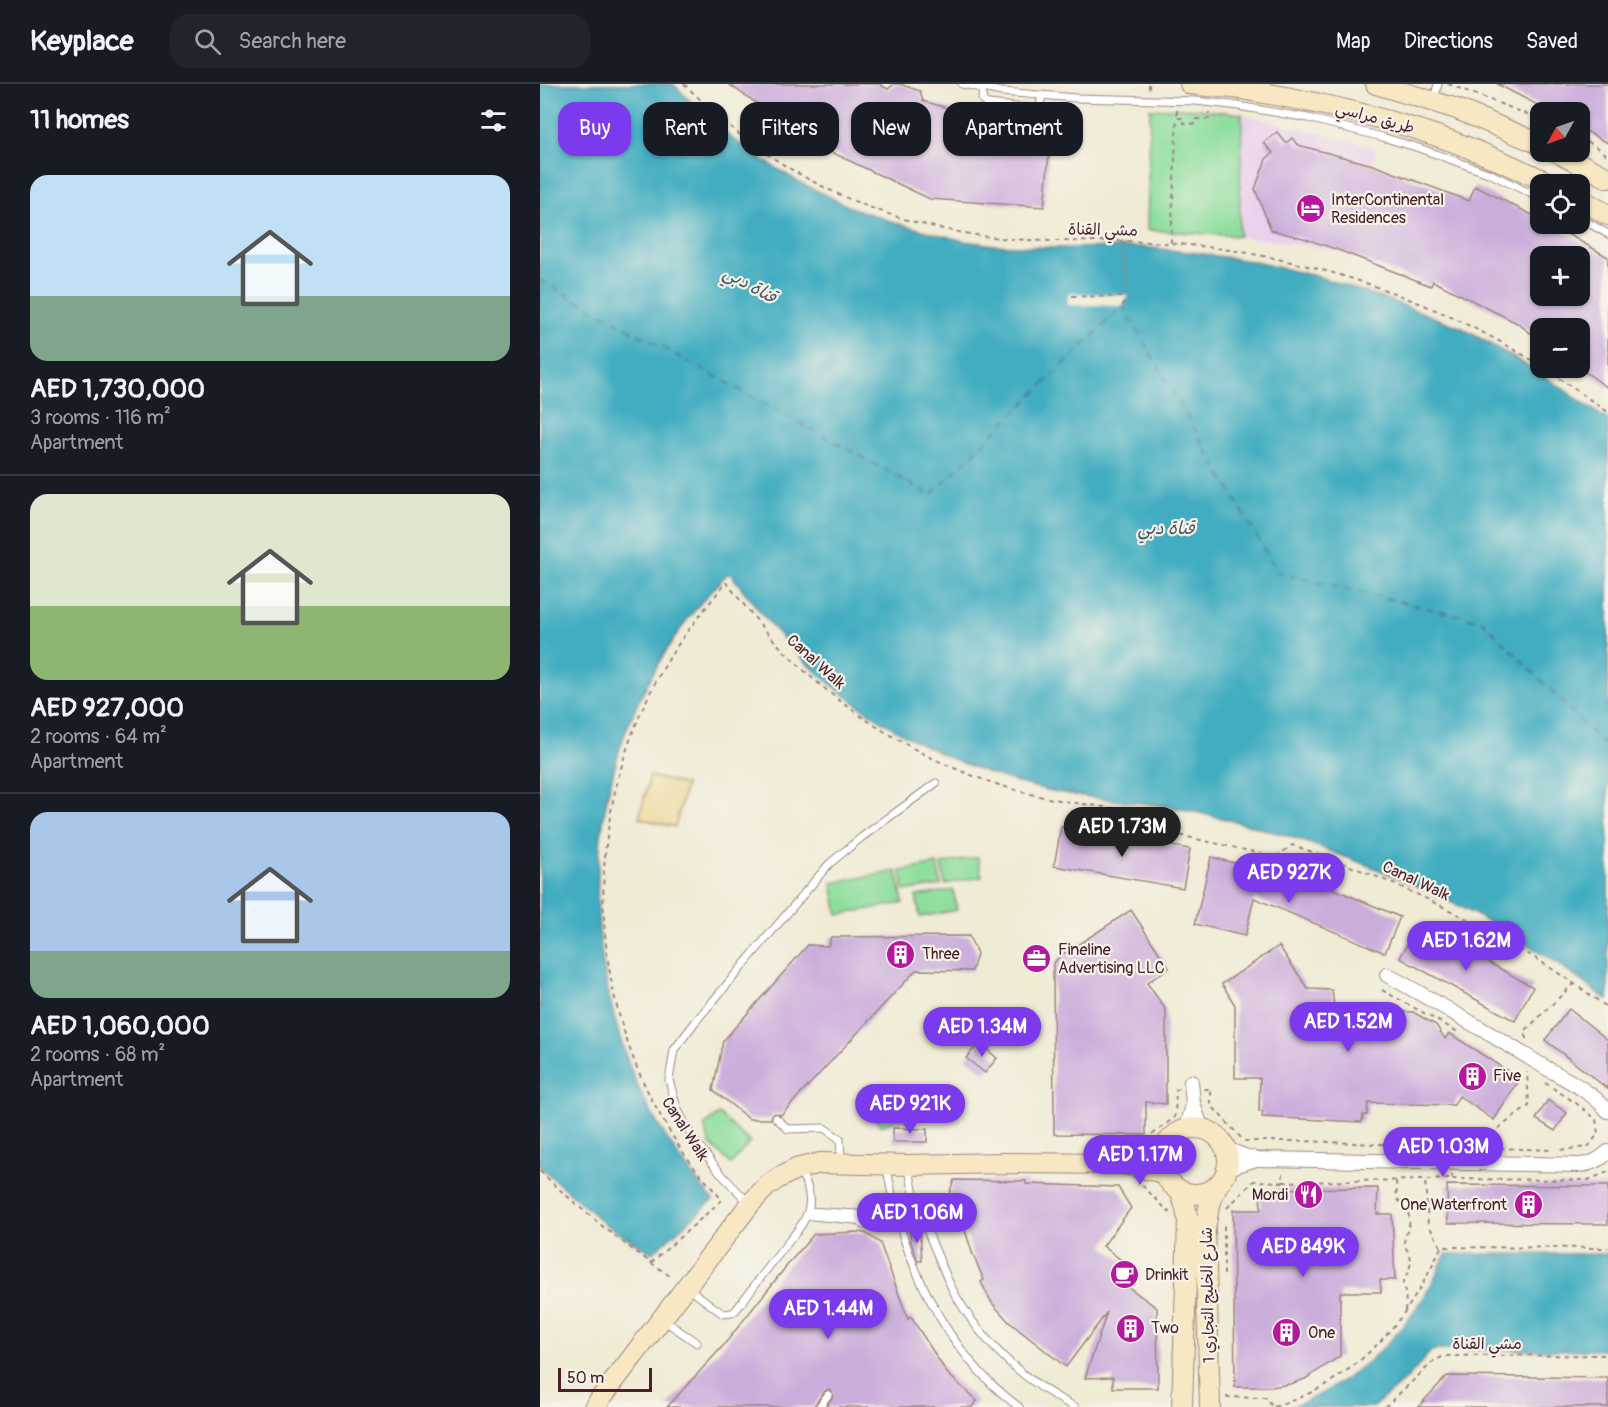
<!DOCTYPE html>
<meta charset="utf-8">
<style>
body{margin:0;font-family:Pangolin,"Playpen Sans Arabic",sans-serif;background:#20242c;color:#f1f3f6;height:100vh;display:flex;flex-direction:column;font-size:22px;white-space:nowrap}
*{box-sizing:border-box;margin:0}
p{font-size:20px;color:#9ea1a6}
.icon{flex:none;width:33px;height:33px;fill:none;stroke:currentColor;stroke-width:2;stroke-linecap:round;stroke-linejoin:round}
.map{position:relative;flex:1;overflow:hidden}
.details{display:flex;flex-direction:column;background:#171b24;width:540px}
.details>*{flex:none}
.hud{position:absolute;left:18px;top:18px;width:570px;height:54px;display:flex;gap:12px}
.needle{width:39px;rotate:230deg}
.tools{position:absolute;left:990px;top:18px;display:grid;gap:12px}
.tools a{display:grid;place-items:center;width:60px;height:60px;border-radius:12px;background:#171b24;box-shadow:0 2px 4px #0004;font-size:30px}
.scale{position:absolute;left:18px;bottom:15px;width:94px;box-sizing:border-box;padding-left:6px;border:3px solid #4a1f2b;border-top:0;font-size:16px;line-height:21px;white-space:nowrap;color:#4a1f2b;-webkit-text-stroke:4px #f7f3e8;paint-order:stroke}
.price{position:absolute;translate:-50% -51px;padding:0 14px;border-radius:21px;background:#7c3aed;color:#fff;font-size:20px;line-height:39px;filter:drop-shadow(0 2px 3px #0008)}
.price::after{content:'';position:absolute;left:50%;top:36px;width:18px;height:14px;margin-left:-9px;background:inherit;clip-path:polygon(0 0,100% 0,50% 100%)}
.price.selected{background:#222;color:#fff}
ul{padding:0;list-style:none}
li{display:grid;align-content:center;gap:12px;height:318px;padding:0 30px}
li+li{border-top:2px solid #363941}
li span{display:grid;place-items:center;height:186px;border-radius:18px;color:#555}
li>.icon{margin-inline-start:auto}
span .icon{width:108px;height:108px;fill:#fffc;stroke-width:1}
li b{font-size:26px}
h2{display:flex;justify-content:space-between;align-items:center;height:72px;padding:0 30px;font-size:26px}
.chip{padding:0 21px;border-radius:18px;background:#171b24;box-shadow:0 2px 4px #0004;font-size:21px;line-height:54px}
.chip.selected{background:#7c3aed;color:#fff}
header{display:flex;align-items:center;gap:36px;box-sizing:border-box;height:84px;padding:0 30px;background:#171b24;border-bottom:2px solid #363941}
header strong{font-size:28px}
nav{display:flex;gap:33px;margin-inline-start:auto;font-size:21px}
.search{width:420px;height:54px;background:#20242c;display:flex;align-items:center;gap:15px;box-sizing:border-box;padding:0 21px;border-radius:18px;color:#9ea1a6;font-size:22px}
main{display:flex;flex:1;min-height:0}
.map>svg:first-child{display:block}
.built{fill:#e9d1ed}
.green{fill:#8dde9d;stroke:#6c7e64;stroke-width:1.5}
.sand{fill:#eeda9e;stroke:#9c7c64;stroke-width:1.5}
.water{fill:#42adc1;stroke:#466676;stroke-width:1.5}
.pier{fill:#f0ebd5}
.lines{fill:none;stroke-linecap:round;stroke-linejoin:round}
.ferry{stroke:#475867;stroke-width:1.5;stroke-dasharray:8 6;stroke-linecap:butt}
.building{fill:#cbaddb;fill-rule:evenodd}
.lane-casing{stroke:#9d8580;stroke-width:9}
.street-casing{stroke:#9d8580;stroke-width:16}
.secondary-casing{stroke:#9d8580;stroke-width:22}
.path{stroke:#9d8580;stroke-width:2;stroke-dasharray:4.5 4.5;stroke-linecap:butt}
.lane{stroke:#fff;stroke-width:7}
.street{stroke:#fff;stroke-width:14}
.secondary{stroke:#f7e8c3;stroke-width:20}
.labels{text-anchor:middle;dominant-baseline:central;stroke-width:4.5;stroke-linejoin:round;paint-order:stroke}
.street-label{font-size:16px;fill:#4a1f2b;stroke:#f7f3e8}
.poi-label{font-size:16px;fill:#4a1f2b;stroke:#f7f3e8;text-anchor:start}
.water-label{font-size:18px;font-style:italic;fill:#475867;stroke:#f7f3e8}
</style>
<header>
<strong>Keyplace</strong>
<div class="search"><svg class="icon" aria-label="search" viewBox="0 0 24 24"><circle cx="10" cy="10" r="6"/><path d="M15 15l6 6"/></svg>Search here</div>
<nav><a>Map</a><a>Directions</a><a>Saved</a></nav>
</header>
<main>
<section class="details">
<h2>11 homes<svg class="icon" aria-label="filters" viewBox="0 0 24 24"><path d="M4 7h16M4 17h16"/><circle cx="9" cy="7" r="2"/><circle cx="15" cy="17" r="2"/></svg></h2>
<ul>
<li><span style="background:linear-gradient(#bfe0f5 65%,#7fa58c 0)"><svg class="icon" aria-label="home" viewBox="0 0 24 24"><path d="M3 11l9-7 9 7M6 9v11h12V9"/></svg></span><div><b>AED 1,730,000</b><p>3 rooms · 116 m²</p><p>Apartment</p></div></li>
<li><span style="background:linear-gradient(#dfe7d0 60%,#8fb573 0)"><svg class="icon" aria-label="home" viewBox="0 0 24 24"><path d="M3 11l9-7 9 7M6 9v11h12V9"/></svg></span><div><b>AED 927,000</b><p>2 rooms · 64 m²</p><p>Apartment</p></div></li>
<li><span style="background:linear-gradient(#a9c7e8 75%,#7fa58c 0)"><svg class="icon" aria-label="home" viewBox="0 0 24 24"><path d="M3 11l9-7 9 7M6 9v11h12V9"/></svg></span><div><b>AED 1,060,000</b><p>2 rooms · 68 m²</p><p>Apartment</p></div></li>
</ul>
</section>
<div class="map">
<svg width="1068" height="1323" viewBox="0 0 1068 1323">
<rect width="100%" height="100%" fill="#f7f3e8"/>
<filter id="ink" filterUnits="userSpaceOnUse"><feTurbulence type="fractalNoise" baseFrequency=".0167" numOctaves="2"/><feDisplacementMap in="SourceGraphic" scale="12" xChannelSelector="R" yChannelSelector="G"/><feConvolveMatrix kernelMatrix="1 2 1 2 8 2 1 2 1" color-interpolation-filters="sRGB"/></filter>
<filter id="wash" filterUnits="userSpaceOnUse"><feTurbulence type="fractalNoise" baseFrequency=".008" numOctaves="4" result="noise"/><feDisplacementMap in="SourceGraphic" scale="24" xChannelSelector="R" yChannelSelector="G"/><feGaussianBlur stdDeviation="1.35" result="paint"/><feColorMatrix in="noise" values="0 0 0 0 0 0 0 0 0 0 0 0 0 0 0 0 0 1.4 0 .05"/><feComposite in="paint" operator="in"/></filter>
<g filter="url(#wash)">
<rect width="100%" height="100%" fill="#f0ebd5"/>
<polygon class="built" points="702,30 836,64 833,81 801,167 699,152"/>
<g class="green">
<polygon points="648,24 702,30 699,152 607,146 610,25"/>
<polygon points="438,773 442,793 405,800 401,780"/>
<polygon points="397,780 401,801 364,807 361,787"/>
<polygon points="357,787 363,819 298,831 292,799"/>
<polygon points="413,806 417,826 380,833 376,812"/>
<polygon points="367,1013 373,1032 340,1042 334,1023"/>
<polygon points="179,1030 210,1058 191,1080 170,1060 164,1042"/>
</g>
<polygon class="sand" points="110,692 146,701 135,743 99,734"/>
<g class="water">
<path d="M0,0H133L177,43L213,70L257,97L310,123L356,139L424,157L454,161L517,164L602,163L657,169L710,177L776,192L852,217L922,244L995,286L1068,336V916C1046,901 1025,884 1002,870C938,828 867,795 795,769C780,763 764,757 748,752C710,741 670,730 631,723C590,716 547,715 507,706C424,687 344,647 280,591C246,562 218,526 191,490H187C176,502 164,514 154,527C129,558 108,596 92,632C81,657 74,684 68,710C51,791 55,863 77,943C83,964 90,987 100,1007C120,1048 143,1081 173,1116L112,1169L66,1141L0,1083Z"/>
<path d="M906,1170H1068V1266H895L891,1267L869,1293L833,1323H750C808,1303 859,1257 890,1203C896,1192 900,1181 906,1170Z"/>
</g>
<polygon class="pier" points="528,209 586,211 588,211 583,222 528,221"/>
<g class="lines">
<polyline class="ferry" points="0,196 391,411 583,222 738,489 943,537 1068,665"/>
</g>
<g id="blocks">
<g class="building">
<polygon points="188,0 339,0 348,5 354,0 360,0 380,7 383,17 414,26 449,33 453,26 477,29 482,37 512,38 504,123 390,115 289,67"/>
<polygon points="957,0 1068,0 1068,59 1040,44 1040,28 1011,28"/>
<path d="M737,48L746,59L752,54L758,61L833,81L929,117L935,102L1000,135V140H1010L1068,173V304L1040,284V244H1000V256L977,239L893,197L891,202L801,167L763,154L731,146L715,105L726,75L733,69L724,59ZM1000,172H1040V212H1000Z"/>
<polygon points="521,743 650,765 643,804 514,782"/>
<polygon points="671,773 736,790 739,782 860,833 845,869 714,814 705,852 655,840"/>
<polygon points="591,826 629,884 607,899 626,926 626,1020 606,1018 606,1051 514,1050 513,880 521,871 533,864"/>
<polygon points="879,839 993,903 975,937 860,874"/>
<polygon points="429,852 437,870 432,887 376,886 241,1031 235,1029 232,1031 231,1035 209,1035 173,1006 183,957 268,861 288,862 291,853"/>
<polygon points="739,862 768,905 792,906 794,923 873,928 896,941 905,955 909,949 980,995 954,1036 919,1012 914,1021 828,1019 827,1031 823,1031 822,1038 722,1033 723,1028 719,1028 720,994 695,994 695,921 682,900"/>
<polygon points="1029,925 1068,956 1068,1005 1005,956"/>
<polygon points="439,959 457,974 445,989 426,974"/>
<polygon points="1008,1016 1027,1029 1015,1047 996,1035"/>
<polygon points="353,1044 387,1045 387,1058 353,1058"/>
<polygon points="414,1096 486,1097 486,1100 578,1103 591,1124 563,1162 597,1188 587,1202 617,1224 618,1304 573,1304 573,1293 545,1294 567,1228 526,1283 469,1238 452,1219 441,1198 444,1196 433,1171 415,1115 409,1110"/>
<polygon points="907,1101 1068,1102 1068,1140 908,1139"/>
<polygon points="838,1104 837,1130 852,1130 855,1196 840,1196 841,1208 800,1208 800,1272 782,1284 765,1295 750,1300 731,1303 695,1303 693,1126 721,1126 720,1105"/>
<polygon points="370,1147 380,1147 382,1177 378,1177 371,1158"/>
<polygon points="315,1148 325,1149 340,1159 368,1235 371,1233 407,1289 437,1317 432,1323 286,1323 293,1312 292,1307 288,1305 284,1308 273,1323 127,1323 183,1262 249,1179 274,1150"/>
<polygon points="907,1292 1068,1294 1068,1323 878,1323"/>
</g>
</g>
</g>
<g filter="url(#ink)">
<use href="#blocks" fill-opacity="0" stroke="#9d8580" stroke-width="1.5"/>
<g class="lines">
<defs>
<g id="lane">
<polyline points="422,0 462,8 536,14 655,17 692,21 768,34 842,53 879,64 951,90 1000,114"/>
<polyline points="443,4 442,15 446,20 449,20 495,25 500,21 502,12"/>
<polyline points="894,15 898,0"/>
<polyline points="1040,134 1068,150"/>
<polyline points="236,1034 248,1045 284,1044 300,1055 301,1076"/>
<path d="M347,1083C360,1172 405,1269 479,1323"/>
<path d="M369,1083C373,1116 384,1139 397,1170C403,1184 408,1198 416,1212C444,1260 485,1298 535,1323"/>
<polyline points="208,1118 183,1092 152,1053 137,1024 129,996 134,966 156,937 289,780 322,753 396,699"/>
<polyline points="268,1127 317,1130 323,1132 327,1137"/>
<polyline points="272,1132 315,1136 320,1138 323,1141"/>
<path d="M360,1139C362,1129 371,1123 379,1132"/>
<path d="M148,1204L183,1230L192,1229L196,1226C211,1206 226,1186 242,1166C251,1154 264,1141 268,1127C272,1112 268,1099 259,1087"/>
<polyline points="122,1235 157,1259"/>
<polyline points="279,1323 288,1311"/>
</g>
<g id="street">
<path d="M847,891C900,920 952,951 1003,982C1025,995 1051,1007 1068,1027"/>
<polyline points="651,998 653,1020 662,1045"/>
<polyline points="647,1045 653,1020"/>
<path d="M686,1065L707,1073L718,1075L1040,1081C1052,1080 1060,1076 1068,1068"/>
<polyline points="687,1085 697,1081 716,1075"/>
</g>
<g id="secondary">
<path d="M650,0C666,2 683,3 700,5C767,16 833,30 897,52C936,65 974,83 1012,100"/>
<polyline points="836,0 917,25 1000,60"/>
<polyline points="1017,68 1068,94"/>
<polyline points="1040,115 1068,131"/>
<circle cx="655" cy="1077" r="33"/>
<polyline points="640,1107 645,1121 648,1136 642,1323"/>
<polyline points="54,1323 210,1120 227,1102 237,1095 256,1085 280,1079 368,1081 465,1079 584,1080 624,1089"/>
<polyline points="670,1323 665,1145 669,1123 677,1102"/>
</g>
</defs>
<use href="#lane" class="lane-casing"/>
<use href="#street" class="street-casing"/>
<use href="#secondary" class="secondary-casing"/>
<g class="path">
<path d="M144,0C165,20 186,41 210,58C286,114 378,148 472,155C509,158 546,157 583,157C614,158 645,160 676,164C791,180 902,220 1000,281"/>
<polyline points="609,0 609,7"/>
<polyline points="908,0 1000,35"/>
<polyline points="637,26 637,34 644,34 644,39 656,40 657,35 669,35 669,28"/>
<polyline points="1040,53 1060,65 1068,72"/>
<polyline points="631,159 637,34"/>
<polyline points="532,212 585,213"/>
<polyline points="583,222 586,211 585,157"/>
<polyline points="1004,284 1068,328"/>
<polyline points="842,906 920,949"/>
<polyline points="986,955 986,946 1034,899"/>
<polyline points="1005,999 1036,1019 1056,1035 1058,1050 1048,1063 1019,1066"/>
<polyline points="664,1005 671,1005 671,1021 704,1057 764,1057 911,1063"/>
<polyline points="933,1063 1011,1066"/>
<polyline points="590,1064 595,1064 635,1033 636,1006 640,1005"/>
<polyline points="911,1064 911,1063 933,1063 989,1022 987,988"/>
<path d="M0,1087C41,1127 86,1162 133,1194"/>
<polyline points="743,1089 743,1098 885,1096"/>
<polyline points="912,1095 1048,1096 1068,1088"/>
<polyline points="856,1097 857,1114 868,1128 870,1136 868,1146 864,1153 865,1163 870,1170 871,1178 869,1187 863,1196 863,1204 866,1210 865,1228"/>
<polyline points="602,1101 630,1129"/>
<polyline points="687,1124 714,1097 743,1098"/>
<polyline points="901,1163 888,1140 885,1096 912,1095 912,1091"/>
<path d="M111,1179L182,1116C170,1101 156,1087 145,1071C133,1054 122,1035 112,1016C42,880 48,709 127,578C144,549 166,524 186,498C207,525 228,551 251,574C321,643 412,694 508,714C544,721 580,725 616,729L630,749L736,773L752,761C868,800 970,851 1068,924"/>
<polyline points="684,1191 684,1137"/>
<polyline points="686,1313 727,1314 732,1323"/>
<path d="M734,1323C815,1298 868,1239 901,1163L1068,1164"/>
<polyline points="845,1323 894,1277 904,1272 1068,1271"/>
</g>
<use href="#lane" class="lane"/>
<use href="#street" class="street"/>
<use href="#secondary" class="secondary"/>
</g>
</g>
<defs>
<symbol id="hotel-disc" viewBox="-11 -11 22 22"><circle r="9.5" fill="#b5179e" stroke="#f7f3e8"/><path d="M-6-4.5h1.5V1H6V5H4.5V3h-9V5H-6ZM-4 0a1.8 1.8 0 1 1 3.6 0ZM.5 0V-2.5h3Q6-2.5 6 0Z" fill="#fff"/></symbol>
<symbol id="building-disc" viewBox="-11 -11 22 22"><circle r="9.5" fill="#b5179e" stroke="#f7f3e8"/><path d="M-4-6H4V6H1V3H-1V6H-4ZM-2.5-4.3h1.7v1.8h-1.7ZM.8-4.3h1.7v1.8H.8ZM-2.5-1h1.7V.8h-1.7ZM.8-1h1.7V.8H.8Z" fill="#fff"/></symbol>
<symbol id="office-disc" viewBox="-11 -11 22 22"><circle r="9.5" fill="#b5179e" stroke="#f7f3e8"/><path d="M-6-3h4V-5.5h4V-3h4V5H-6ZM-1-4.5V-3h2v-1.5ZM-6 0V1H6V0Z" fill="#fff"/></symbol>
<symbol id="restaurant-disc" viewBox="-11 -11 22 22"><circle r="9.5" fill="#b5179e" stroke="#f7f3e8"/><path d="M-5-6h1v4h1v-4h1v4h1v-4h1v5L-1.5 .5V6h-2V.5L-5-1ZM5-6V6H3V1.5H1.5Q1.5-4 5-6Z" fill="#fff"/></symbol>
<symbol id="cafe-disc" viewBox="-11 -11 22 22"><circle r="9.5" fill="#b5179e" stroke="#f7f3e8"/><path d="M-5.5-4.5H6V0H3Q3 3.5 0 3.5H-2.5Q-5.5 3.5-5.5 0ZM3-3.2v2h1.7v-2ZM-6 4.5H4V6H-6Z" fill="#fff"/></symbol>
</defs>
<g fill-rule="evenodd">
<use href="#hotel-disc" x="754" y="108" width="33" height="33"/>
<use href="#building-disc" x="344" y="854" width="33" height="33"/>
<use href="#office-disc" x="480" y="858" width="33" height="33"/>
<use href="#building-disc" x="916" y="976" width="33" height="33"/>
<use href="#restaurant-disc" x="752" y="1094" width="33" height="33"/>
<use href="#building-disc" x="972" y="1104" width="33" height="33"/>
<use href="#cafe-disc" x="568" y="1174" width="33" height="33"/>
<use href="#building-disc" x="574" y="1228" width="33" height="33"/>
<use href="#building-disc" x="730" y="1232" width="33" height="33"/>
</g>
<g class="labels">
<g class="street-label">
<text transform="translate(835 34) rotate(15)">طريق مراسي</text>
<text transform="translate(563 146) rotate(1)">مشي القناة</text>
<text transform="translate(276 578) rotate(42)">Canal Walk</text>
<text transform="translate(876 797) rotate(25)">Canal Walk</text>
<text transform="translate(145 1045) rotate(57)">Canal Walk</text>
<text transform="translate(668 1211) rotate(-91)">شارع الخليج التجاري 1</text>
<text x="947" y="1260">مشي القناة</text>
</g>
<g class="poi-label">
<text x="791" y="116">InterContinental<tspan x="791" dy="18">Residences</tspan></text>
<text x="518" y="866">Fineline<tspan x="518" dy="18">Advertising LLC</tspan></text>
<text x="382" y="870">Three</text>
<text x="953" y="992">Five</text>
<text x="748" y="1111" text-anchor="end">Mordi</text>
<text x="967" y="1121" text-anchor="end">One Waterfront</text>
<text x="605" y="1191">Drinkit</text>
<text x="611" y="1244">Two</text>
<text x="768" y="1249">One</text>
</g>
<g class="water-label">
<text transform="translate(210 201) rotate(29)">قناة دبي</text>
<text x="626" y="444">قناة دبي</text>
</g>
</g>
</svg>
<div class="tools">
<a><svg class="needle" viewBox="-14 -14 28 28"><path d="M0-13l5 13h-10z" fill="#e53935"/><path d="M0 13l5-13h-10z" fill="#9ea1a6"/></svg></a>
<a><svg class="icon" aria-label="locate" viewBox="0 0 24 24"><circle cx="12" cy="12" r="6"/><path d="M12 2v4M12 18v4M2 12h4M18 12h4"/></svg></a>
<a>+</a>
<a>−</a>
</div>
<div class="scale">50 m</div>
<b class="price selected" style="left:582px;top:774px">AED 1.73M</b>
<b class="price" style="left:749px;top:820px">AED 927K</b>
<b class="price" style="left:926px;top:888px">AED 1.62M</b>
<b class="price" style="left:808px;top:969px">AED 1.52M</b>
<b class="price" style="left:442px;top:974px">AED 1.34M</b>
<b class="price" style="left:370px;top:1051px">AED 921K</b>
<b class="price" style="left:903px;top:1094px">AED 1.03M</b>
<b class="price" style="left:600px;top:1102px">AED 1.17M</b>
<b class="price" style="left:377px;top:1160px">AED 1.06M</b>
<b class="price" style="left:763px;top:1194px">AED 849K</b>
<b class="price" style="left:288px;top:1256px">AED 1.44M</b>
<div class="hud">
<a class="chip selected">Buy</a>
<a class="chip">Rent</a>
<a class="chip">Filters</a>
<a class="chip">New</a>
<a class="chip">Apartment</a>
</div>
</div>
</main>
